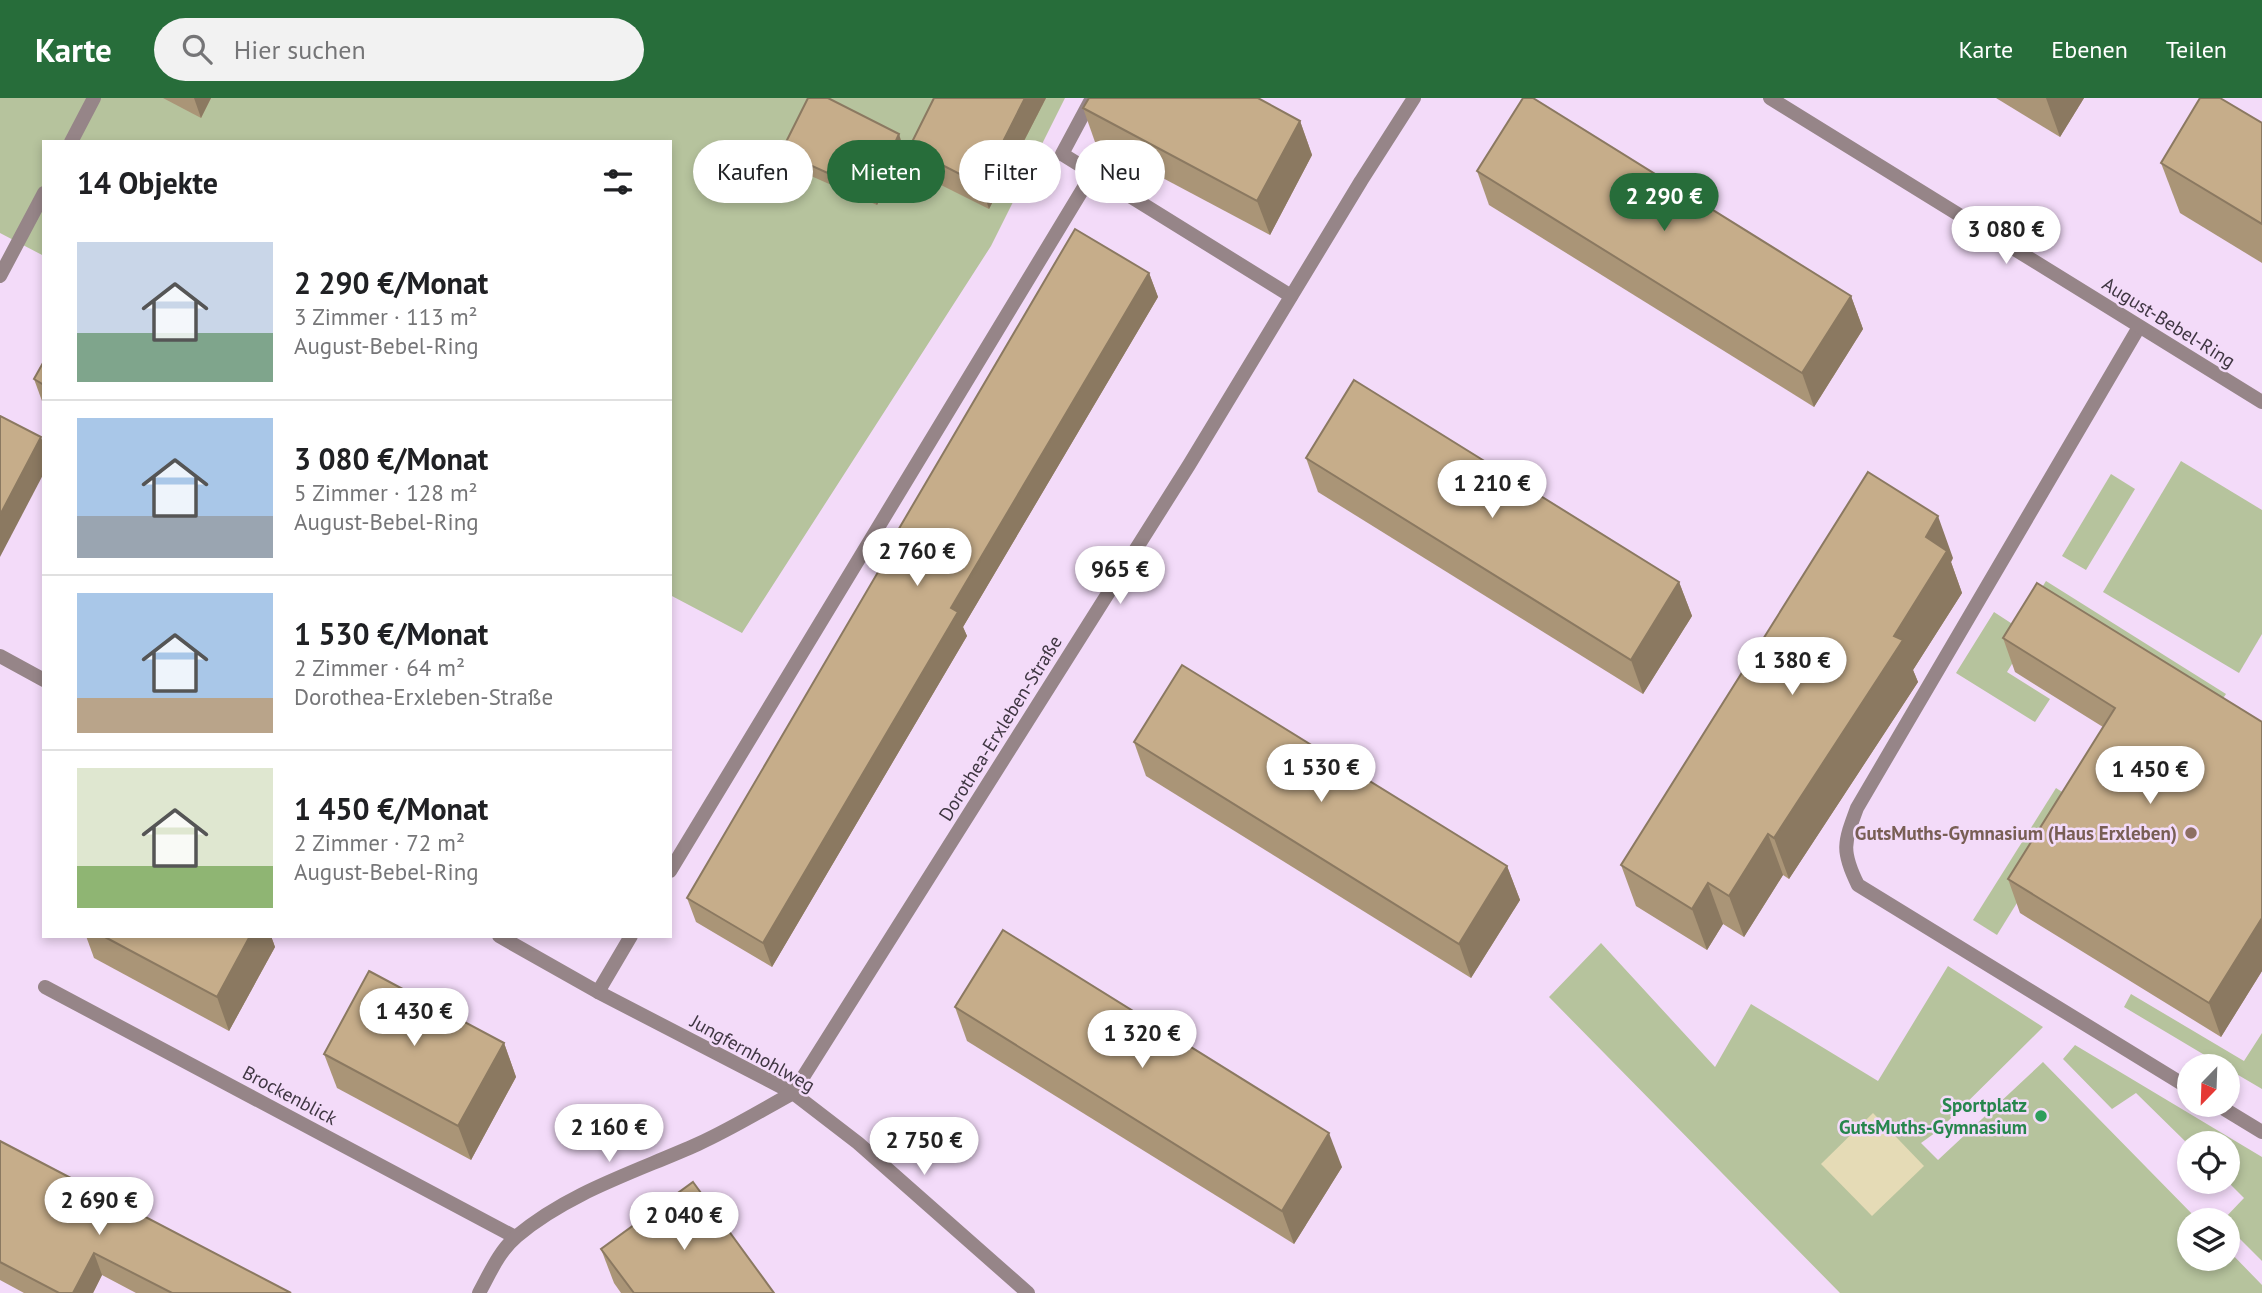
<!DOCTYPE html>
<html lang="de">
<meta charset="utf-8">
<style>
body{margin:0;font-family:"PT Sans",sans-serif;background:#f2f2f2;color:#202124;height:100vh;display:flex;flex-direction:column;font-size:26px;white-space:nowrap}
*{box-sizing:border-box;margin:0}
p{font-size:23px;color:#757577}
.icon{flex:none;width:38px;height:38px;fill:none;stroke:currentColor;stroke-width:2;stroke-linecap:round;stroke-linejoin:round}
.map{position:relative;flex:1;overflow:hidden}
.side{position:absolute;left:42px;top:42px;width:630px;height:798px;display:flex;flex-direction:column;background:#fff;border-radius:0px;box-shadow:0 4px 10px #0003}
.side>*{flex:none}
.guide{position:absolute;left:693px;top:42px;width:665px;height:63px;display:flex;gap:14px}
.needle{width:46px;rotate:203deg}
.tools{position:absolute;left:2177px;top:956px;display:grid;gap:14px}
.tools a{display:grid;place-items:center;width:63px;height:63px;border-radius:50%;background:#fff;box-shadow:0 4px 10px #0003;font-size:35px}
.price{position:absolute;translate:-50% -60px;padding:0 16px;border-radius:24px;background:#fff;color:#222;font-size:23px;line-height:46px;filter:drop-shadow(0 2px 4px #0008)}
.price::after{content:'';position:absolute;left:50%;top:42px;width:21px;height:16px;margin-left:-10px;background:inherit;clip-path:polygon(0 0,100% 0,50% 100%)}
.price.selected{background:#276d3a;color:#fff}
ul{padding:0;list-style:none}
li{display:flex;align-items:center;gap:21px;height:175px;padding:0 35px}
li+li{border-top:2px solid #e0e0e0}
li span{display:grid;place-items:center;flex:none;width:196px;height:140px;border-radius:0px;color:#555}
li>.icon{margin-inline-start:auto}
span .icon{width:84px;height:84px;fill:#fffc;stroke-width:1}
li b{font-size:30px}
h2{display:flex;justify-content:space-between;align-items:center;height:84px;padding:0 35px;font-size:30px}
.chip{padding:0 24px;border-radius:32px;background:#fff;box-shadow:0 4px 10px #0003;font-size:24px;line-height:63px}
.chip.selected{background:#276d3a;color:#fff}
header{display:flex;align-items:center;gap:42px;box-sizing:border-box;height:98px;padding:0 35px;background:#276d3a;color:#fff}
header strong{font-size:33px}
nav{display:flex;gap:38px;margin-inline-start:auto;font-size:24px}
.search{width:490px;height:63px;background:#f2f2f2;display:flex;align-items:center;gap:18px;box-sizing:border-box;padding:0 24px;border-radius:38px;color:#757577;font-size:26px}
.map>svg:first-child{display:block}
.green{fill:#b6c39d}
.sand{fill:#e5dbb6}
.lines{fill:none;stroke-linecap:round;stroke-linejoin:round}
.service{stroke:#968588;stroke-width:14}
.minor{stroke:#968588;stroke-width:14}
.wall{fill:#aa9577}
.shaded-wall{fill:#8b7961}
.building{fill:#c6ad8a;stroke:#8b7961;stroke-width:2}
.education-dot{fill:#8d6e63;stroke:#f3dbf9;stroke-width:2.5}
.leisure-dot{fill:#2e9e5b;stroke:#f3dbf9;stroke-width:2.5}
.labels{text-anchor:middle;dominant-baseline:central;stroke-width:5;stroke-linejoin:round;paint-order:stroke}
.street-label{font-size:19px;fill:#3f3642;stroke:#f3dbf9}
.education-label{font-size:19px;font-weight:bold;fill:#785e54;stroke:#f3dbf9;text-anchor:end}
.leisure-label{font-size:19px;font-weight:bold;fill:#27864d;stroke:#f3dbf9;text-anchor:end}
</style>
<header>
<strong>Karte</strong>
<div class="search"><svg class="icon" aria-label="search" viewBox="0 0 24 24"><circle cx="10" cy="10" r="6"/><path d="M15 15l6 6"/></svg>Hier suchen</div>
<nav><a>Karte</a><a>Ebenen</a><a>Teilen</a></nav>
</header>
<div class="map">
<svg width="2262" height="1195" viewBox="0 0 2262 1195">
<rect width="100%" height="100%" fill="#f3dbf9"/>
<g class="green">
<polygon points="0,0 1065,0 991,148 742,535 670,497 670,44 44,44 44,158 0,135"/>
<polygon points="2181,363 2262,412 2262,536 2239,575 2103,494"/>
<polygon points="2111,376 2135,391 2086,472 2062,458"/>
<polygon points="2046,483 2226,596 2215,612 2048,508 2007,574 2050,601 2035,624 1956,575 1994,514 2017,529"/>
<polygon points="2056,690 2079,705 1997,837 1973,822"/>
<polygon points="1601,845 1715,969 1751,906 1878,983 1948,868 2043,929 1939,1032 1921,1045 1938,1062 2043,964 2198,1122 2189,1122 2189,1160 2228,1160 2228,1152 2262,1187 2262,1195 1840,1195 1549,899"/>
<polygon points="2131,896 2244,963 2262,935 2262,991 2228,971 2228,968 2223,968 2124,909"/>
<polygon points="2075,947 2262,1059 2262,1163 2228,1129 2228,1122 2223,1122 2244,1100 2227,1083 2228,1045 2189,1045 2189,1047 2136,995 2112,1011 2063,961"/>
</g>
<polygon class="sand" points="1873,1015 1924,1068 1872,1118 1821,1066"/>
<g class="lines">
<g class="service">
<polyline points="1092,0 1062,56 1291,198"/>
<path d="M2139,229L1857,710C1844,745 1841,753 1858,787L2189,990"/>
<polyline points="670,773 1092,76"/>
<polyline points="598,894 631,838"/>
<polyline points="2216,1006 2262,1034"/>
</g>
<g class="minor">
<polyline points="1770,0 2262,304"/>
<polyline points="71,44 94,0"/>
<polyline points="0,178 44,95"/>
<polyline points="0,558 44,582"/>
<polyline points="499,838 598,894 793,995 858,1045 1028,1195"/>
<polyline points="45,889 515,1139"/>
<path d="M479,1195C490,1175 499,1153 517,1138C569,1094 638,1073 698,1046C731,1031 762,1012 793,995L1189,367L1361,83L1414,0"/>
</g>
</g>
<g class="wall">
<polygon points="163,0 211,0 201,20"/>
<polygon points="1046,0 989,111 917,75 909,50"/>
<polygon points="1996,0 2084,0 2060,39"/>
<polygon points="1083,10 1300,23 1312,57 1270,137 1095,44"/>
<polygon points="2262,25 2262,165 2180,115 2161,65"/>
<polygon points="903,49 877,107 786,67 781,54"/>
<polygon points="1477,73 1851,198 1863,231 1814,309 1489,107"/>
<polygon points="1149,175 1158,199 963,529 967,538 772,869 696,824 687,800 879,473 877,468"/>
<polygon points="44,263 44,304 42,303 34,281"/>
<polygon points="1306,360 1679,484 1692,518 1643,596 1318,394"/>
<polygon points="1953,460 1951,464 1962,495 1913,572 1918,584 1789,781 1783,777 1744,839 1723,826 1707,852 1636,808 1621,767"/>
<polygon points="2003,540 2262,624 2262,873 2221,939 2020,815 2008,781 2103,629 2015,574"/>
<polygon points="1134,644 1507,768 1520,802 1471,880 1146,678"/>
<polygon points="86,838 271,838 275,849 229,933 94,860"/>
<polygon points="955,909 1342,1069 1294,1146 967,943"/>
<polygon points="504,945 516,979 471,1062 337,990 324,956"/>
<polygon points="0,1043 291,1195 136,1195 102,1177 93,1195 24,1195 0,1182"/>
<polygon points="601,1151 774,1195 621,1195 614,1185"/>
</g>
<g class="shaded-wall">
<polygon points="194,0 211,0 201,20"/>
<polygon points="1025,0 1046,0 989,111 981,87"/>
<polygon points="2046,0 2084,0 2060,39"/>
<polygon points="1300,23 1312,57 1270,137 1257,103"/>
<polygon points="899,36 903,49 877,107 872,95"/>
<polygon points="1149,175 1158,199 963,529 967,538 772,869 763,845 951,510"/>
<polygon points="1851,198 1863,231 1814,309 1802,275"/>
<polygon points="41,339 44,347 44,375 0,459 0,417"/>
<polygon points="1938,418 1953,460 1951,464 1962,495 1913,572 1918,584 1789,781 1774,740 1894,538 1926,439"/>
<polygon points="1679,484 1692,518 1643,596 1631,562"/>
<polygon points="1768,736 1783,777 1744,839 1729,798"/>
<polygon points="1507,768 1520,802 1471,880 1459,846"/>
<polygon points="1708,785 1723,826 1707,852 1692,811"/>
<polygon points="2262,820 2262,873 2221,939 2209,905"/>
<polygon points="250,838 271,838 275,849 229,933 217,899"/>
<polygon points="504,945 516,979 471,1062 458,1028"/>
<polygon points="1329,1035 1342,1069 1294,1146 1282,1113"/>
<polygon points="94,1155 102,1177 93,1195 73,1195"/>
</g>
<g class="building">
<polygon points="808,0 828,0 899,36 872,95 781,54"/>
<polygon points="934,0 1025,0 981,87 909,50"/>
<polygon points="1089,0 1258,0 1300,23 1257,103 1083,10"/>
<polygon points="1523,0 1533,0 1851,198 1802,275 1477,73"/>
<polygon points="2200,0 2220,0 2262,25 2262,126 2161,65"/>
<polygon points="1075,131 1149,175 951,510 958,514 763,845 687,800 881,469 877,468"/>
<polygon points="44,263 44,287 34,281"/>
<polygon points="1354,282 1679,484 1631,562 1306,360"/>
<polygon points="0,318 41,339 0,417"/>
<polygon points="1868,374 1938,418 1926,439 1947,453 1894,538 1903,542 1774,740 1768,736 1729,798 1708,785 1692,811 1621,767"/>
<polygon points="2037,485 2262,624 2262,820 2209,905 2008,781 2115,610 2003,540"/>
<polygon points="1182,567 1507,768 1459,846 1134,644"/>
<polygon points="1003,832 1329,1035 1282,1113 955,909"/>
<polygon points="103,838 250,838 217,899"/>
<polygon points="369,873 504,945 458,1028 324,956"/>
<polygon points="0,1043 291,1195 172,1195 94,1155 73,1195 59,1195 0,1164"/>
<polygon points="693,1084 774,1195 634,1195 601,1151"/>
</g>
<circle class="education-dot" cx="2191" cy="735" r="7"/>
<circle class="leisure-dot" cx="2041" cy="1018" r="7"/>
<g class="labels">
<g class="street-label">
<text transform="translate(2169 224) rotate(32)">August-Bebel-Ring</text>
<text transform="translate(1000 630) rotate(-58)">Dorothea-Erxleben-Straße</text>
<text transform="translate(753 955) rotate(29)">Jungfernhohlweg</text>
<text transform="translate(290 997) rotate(28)">Brockenblick</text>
</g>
<g class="education-label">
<text x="2177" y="735">GutsMuths-Gymnasium (Haus Erxleben)</text>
</g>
<g class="leisure-label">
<text x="2027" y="1007">Sportplatz<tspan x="2027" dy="22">GutsMuths-Gymnasium</tspan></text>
</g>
</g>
</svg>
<div class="tools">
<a><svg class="needle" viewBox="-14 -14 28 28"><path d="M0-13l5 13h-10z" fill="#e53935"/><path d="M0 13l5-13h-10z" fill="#757577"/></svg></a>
<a><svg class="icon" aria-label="locate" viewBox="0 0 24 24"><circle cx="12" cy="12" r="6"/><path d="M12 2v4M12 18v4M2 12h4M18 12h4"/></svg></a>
<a><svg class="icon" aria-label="layers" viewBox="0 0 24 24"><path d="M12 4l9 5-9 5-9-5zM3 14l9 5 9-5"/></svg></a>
</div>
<b class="price selected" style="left:1664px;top:135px">2 290 €</b>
<b class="price" style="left:2006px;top:168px">3 080 €</b>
<b class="price" style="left:1492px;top:422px">1 210 €</b>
<b class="price" style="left:917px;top:490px">2 760 €</b>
<b class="price" style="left:1120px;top:508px">965 €</b>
<b class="price" style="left:1792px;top:599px">1 380 €</b>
<b class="price" style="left:1321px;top:706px">1 530 €</b>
<b class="price" style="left:2150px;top:708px">1 450 €</b>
<b class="price" style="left:414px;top:950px">1 430 €</b>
<b class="price" style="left:1142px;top:972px">1 320 €</b>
<b class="price" style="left:609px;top:1066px">2 160 €</b>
<b class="price" style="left:924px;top:1079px">2 750 €</b>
<b class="price" style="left:99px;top:1139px">2 690 €</b>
<b class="price" style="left:684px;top:1154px">2 040 €</b>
<div class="guide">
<a class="chip">Kaufen</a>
<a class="chip selected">Mieten</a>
<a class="chip">Filter</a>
<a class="chip">Neu</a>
</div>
<section class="side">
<h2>14 Objekte<svg class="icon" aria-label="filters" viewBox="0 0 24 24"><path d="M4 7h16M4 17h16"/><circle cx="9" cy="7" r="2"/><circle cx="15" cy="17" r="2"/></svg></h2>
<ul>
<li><span style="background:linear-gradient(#c9d6e8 65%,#7fa58c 0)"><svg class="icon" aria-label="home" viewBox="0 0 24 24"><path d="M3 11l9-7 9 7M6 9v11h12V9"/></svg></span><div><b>2 290 €/Monat</b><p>3 Zimmer · 113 m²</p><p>August-Bebel-Ring</p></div></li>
<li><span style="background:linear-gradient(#a9c7e8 70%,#9aa5b1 0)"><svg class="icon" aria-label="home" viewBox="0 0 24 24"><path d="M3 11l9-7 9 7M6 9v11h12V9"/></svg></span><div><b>3 080 €/Monat</b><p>5 Zimmer · 128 m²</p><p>August-Bebel-Ring</p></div></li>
<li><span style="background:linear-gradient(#a9c7e8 75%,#b9a48a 0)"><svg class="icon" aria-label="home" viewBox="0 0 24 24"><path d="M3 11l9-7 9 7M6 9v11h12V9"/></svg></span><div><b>1 530 €/Monat</b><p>2 Zimmer · 64 m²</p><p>Dorothea-Erxleben-Straße</p></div></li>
<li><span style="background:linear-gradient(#dfe7d0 70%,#8fb573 0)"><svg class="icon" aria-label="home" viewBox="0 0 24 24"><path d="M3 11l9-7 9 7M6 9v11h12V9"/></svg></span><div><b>1 450 €/Monat</b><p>2 Zimmer · 72 m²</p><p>August-Bebel-Ring</p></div></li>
</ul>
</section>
</div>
